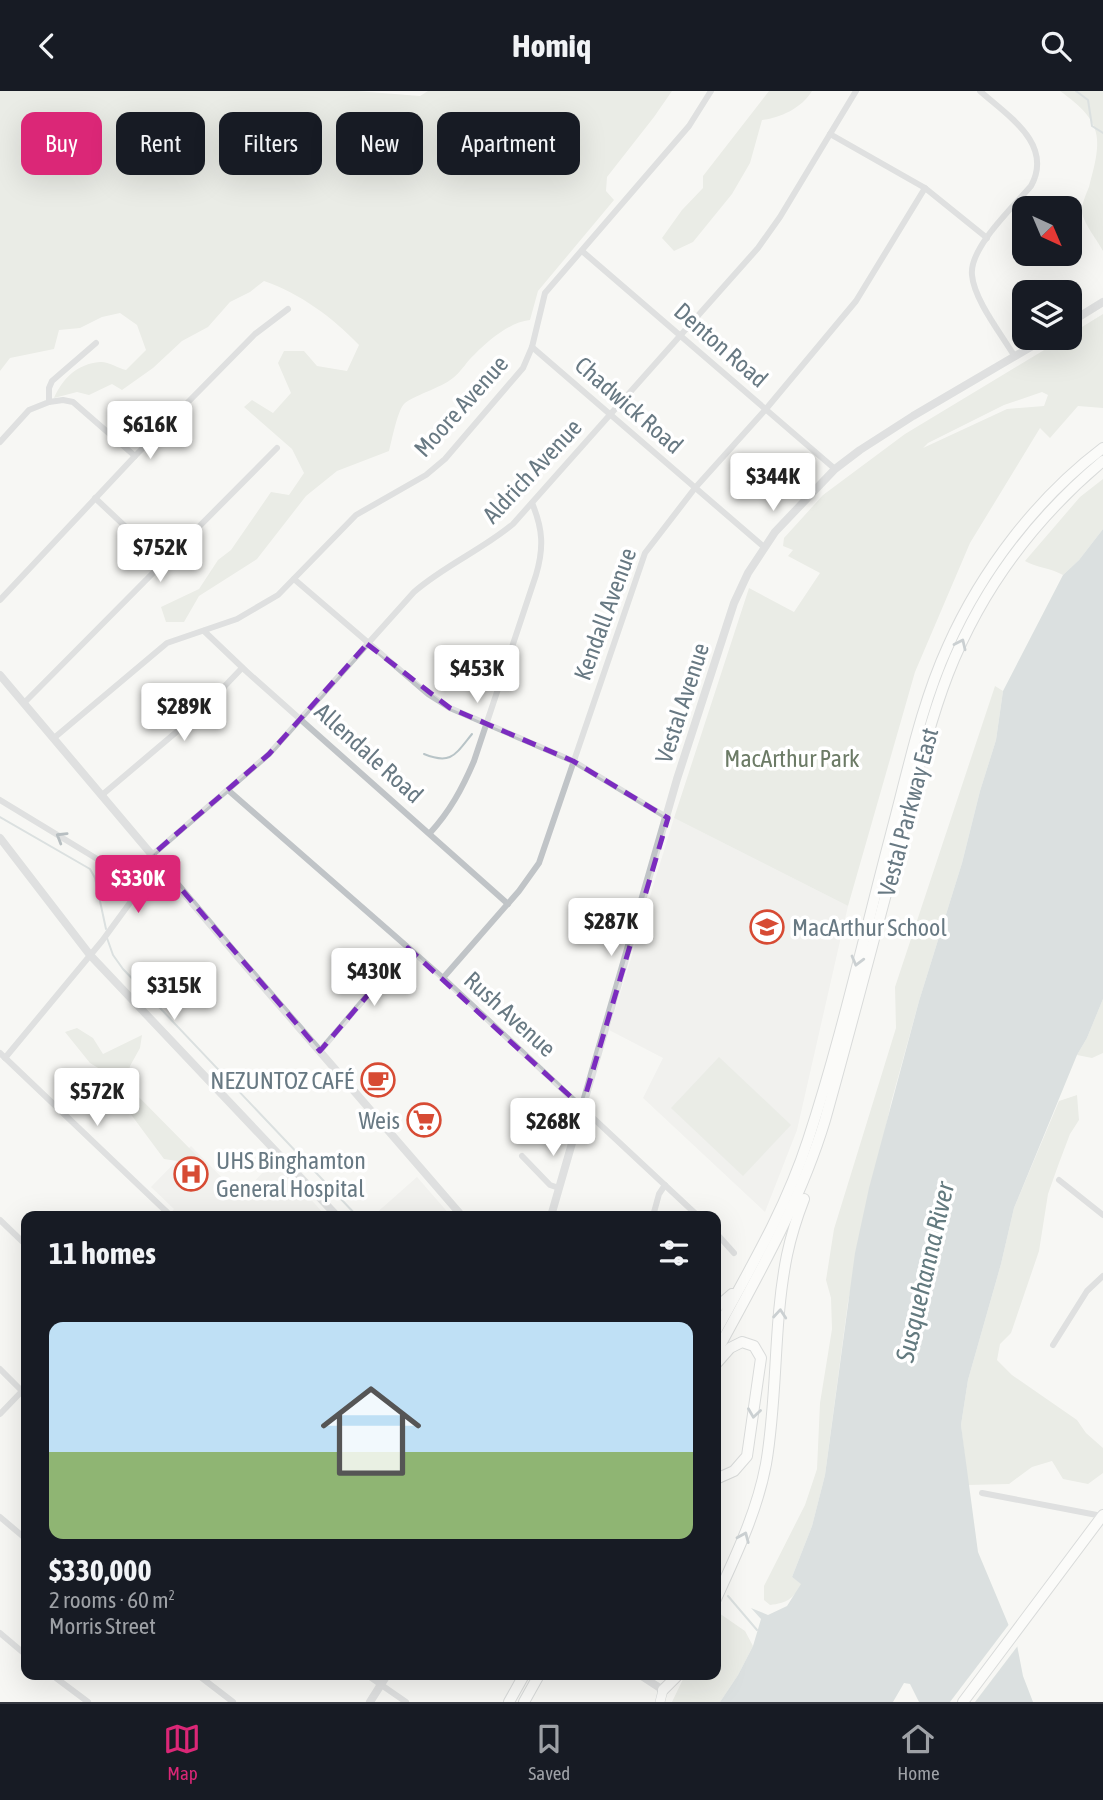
<!DOCTYPE html>
<meta charset="utf-8">
<style>
body{margin:0;font-family:"Asap Condensed",sans-serif;background:#242831;color:#f1f3f6;height:100vh;display:flex;flex-direction:column;font-size:26px;white-space:nowrap}
*{box-sizing:border-box;margin:0}
p{font-size:23px;color:#9ea1a6}
.icon{flex:none;width:38px;height:38px;fill:none;stroke:currentColor;stroke-width:2;stroke-linecap:round;stroke-linejoin:round}
.map{position:relative;flex:1;overflow:hidden}
.details{position:absolute;left:21px;top:1120px;width:700px;height:469px;display:flex;flex-direction:column;background:#171b24;border-radius:14px;box-shadow:0 7px 28px #0002}
.details>*{flex:none}
.hud{position:absolute;left:21px;top:21px;width:700px;height:63px;display:flex;gap:14px}
.needle{width:46px;rotate:136deg}
.buttons{position:absolute;left:1012px;top:105px;display:grid;gap:14px}
.buttons a{display:grid;place-items:center;width:70px;height:70px;border-radius:14px;background:#171b24;box-shadow:0 7px 28px #0002;font-size:35px}
.price{position:absolute;translate:-50% -60px;padding:0 16px;border-radius:7px;background:#fff;color:#222;font-size:23px;line-height:46px;filter:drop-shadow(0 2px 4px #0008)}
.price::after{content:'';position:absolute;left:50%;top:42px;width:21px;height:16px;margin-left:-10px;background:inherit;clip-path:polygon(0 0,100% 0,50% 100%)}
.price.active{background:#db2777;color:#fff}
ul{padding:0;list-style:none}
li{display:grid;align-content:center;gap:14px;height:371px;padding:0 28px}
li span{display:grid;place-items:center;height:217px;border-radius:14px;color:#555}
li>.icon{margin-inline-start:auto}
span .icon{width:126px;height:126px;fill:#fffc;stroke-width:1}
li b{font-size:30px}
h2{display:flex;justify-content:space-between;align-items:center;height:84px;padding:0 28px;font-size:30px}
.pill{padding:0 24px;border-radius:14px;background:#171b24;box-shadow:0 7px 28px #0002;font-size:24px;line-height:63px}
.pill.active{background:#db2777;color:#fff}
header{display:flex;justify-content:space-between;align-items:center;height:91px;padding:0 28px;background:#171b24;font-size:32px;font-weight:700}
.dock{display:flex;justify-content:space-around;align-items:center;height:98px;border-top:2px solid #363941;background:#171b24;font-size:19px;color:#9ea1a6}
.dock a{display:grid;justify-items:center;gap:4px}
.dock .active{color:#db2777}
.map>svg:first-child{display:block}
.built{fill:#e8e8e7}
.green{fill:#d9ddd5;fill-rule:evenodd}
.water{fill:#b8c4c7}
.pier{fill:#f7f7f4}
.lines{fill:none;stroke-linecap:round;stroke-linejoin:round}
.stream{stroke:#b8c4c7;stroke-width:2}
.secondary-casing{stroke:#b3b8bc;stroke-width:10}
.primary-casing{stroke:#b4b8bb;stroke-width:12}
.minor{stroke:#c0c4c7;stroke-width:6}
.tertiary{stroke:#c0c4c7;stroke-width:8}
.secondary{stroke:#fff;stroke-width:9}
.primary{stroke:#fff;stroke-width:10}
.oneway{stroke:#95a1a8}
.oneway2{stroke:#687983}
.marked{fill:none;stroke:#7b2cbf;stroke-width:5;stroke-dasharray:14 9;stroke-linejoin:round}
.labels{text-anchor:middle;dominant-baseline:central;stroke-width:7;stroke-linejoin:round;paint-order:stroke}
.street-label{font-size:24px;fill:#687983;stroke:#fff}
.park-label{font-size:24px;fill:#6c7b66;stroke:#fff}
.poi-label{font-size:24px;fill:#687983;stroke:#fff;text-anchor:start}
.water-label{font-size:26px;font-style:italic;fill:#637a7f;stroke:#fff}
</style>
<header><svg class="icon" aria-label="back" viewBox="0 0 24 24"><path d="M15 5l-7 7 7 7"/></svg>Homiq<svg class="icon" aria-label="search" viewBox="0 0 24 24"><circle cx="10" cy="10" r="6"/><path d="M15 15l6 6"/></svg></header>
<div class="map">
<svg width="1103" height="1611" viewBox="0 0 1103 1611">
<rect width="100%" height="100%" fill="#f7f7f4"/>
<g class="built">
<polygon points="674,727 848,815 797,1039 765,1121 643,1007 663,967 609,939"/>
<polygon points="191,1055 240,1105 275,1069 326,1125 168,1125 174,1118 151,1096"/>
<polygon points="417,1086 451,1125 373,1125"/>
</g>
<g class="green">
<path d="M0,0H357L420,5L428,0H672L654,26L607,86L606,100L614,109L538,200L530,229C510,231 489,249 475,263C467,270 461,281 453,287C441,297 412,305 404,313C397,321 392,349 389,360L337,380L306,405L257,468L199,505L184,531H166L161,516L199,498L218,469L231,459L271,401L289,404L304,382L292,358L244,316L252,309L273,322L291,302L278,272L284,260H304L317,275L347,280L359,254C332,226 301,203 264,190L250,201L230,211L208,236L182,250L153,277L122,299L112,293L89,304L77,301L54,307C63,287 77,273 100,271C107,270 118,277 126,279L146,259L137,234L120,222L102,226L80,237L59,239L54,258L10,267L0,280Z"/>
<path d="M769,0H812C802,17 780,27 762,29L750,72L732,103L693,151L674,160L662,147L682,119L703,97V85Z"/>
<path d="M1060,0H1103V160C1097,149 1085,134 1082,122C1081,114 1086,103 1089,96C1103,46 1103,31 1060,0Z"/>
<path d="M1103,223V317L1078,315L1050,347L1040,337L970,452L915,581L848,815L674,727L749,497L794,521L820,482L788,465L793,459L783,455L784,447L823,404L905,343L1064,247H1069V244ZM1042,301L1048,304L1044,315L1007,318L923,357L928,352L1004,314Z"/>
<path d="M1103,388V438L1079,469L1063,484C1049,476 1037,477 1025,470L1080,406Z"/>
<path d="M995,595L1003,600L996,649L980,700L962,772L919,910L891,1012L848,1211L825,1384L812,1435L792,1486L802,1493C793,1508 787,1512 770,1514L764,1509V1495L805,1414L817,1378L820,1312L832,1238L831,1207L826,1189L834,1138L896,937L895,896Z"/>
<polygon points="1103,908 1103,962 1092,967 1077,964 1087,947"/>
<polygon points="77,937 93,947 103,963 142,944 140,957 130,975 126,993 202,1070 190,1072 164,1068 124,1014 119,996 108,983 90,972 65,941"/>
<polygon points="719,966 791,1034 743,1085 671,1017"/>
<polygon points="1077,1004 1079,1029 1070,1043 1059,1072 1048,1103 1039,1160 1011,1242 1000,1253 997,1269 1012,1284 1077,1329 1086,1342 1103,1357 1103,1382 1088,1393 1063,1388 1052,1370 1032,1376 1009,1393 968,1394 961,1334 968,1289 1001,1173 1014,1117 1059,1010"/>
<polygon points="716,1520 745,1540 753,1555 738,1584 720,1611 672,1611 685,1584 716,1584"/>
</g>
<polygon class="water" points="1103,438 1103,908 1087,947 1077,964 1014,1117 1001,1173 968,1289 961,1334 978,1461 1017,1554 1023,1585 1033,1611 919,1611 910,1593 904,1592 893,1611 720,1611 738,1584 753,1555 761,1528 751,1517 768,1524 787,1515 801,1493 792,1486 812,1435 825,1384 855,1162 869,1097 919,910 962,772 980,700 996,649 1003,600 1063,484 1079,469"/>
<polygon class="pier" points="1010,1532 1020,1552 975,1611 950,1611"/>
<g class="lines">
<g class="stream">
<polyline points="1076,0 1088,9 1092,35 1103,42"/>
<path d="M424,663C451,674 455,664 472,643"/>
<polyline points="0,726 90,778 95,787 106,838"/>
<polyline points="107,847 113,864 123,878 357,1125"/>
<polyline points="728,1505 757,1539"/>
</g>
<defs>
<polyline id="secondary" points="660,1611 663,1599"/>
<g id="primary">
<polyline points="716,1217 732,1203"/>
<path d="M716,1240C750,1178 786,1117 808,1049C841,949 864,845 891,743C908,680 921,614 948,555C982,479 1037,407 1103,357"/>
<path d="M716,1262C757,1186 800,1112 825,1029C850,940 873,851 897,762C913,702 926,640 948,583C981,499 1035,427 1103,370"/>
<polyline points="716,1273 730,1257 742,1251 754,1255 761,1267 747,1365 734,1380 716,1388"/>
<path d="M716,1508C736,1464 757,1421 766,1373C778,1304 773,1233 787,1164C791,1145 797,1126 804,1108"/>
<polyline points="663,1599 678,1584"/>
<polyline points="509,1611 524,1584"/>
<polyline points="524,1611 539,1584"/>
<polyline points="963,1611 1103,1424"/>
</g>
</defs>
<use href="#secondary" class="secondary-casing"/>
<use href="#primary" class="primary-casing"/>
<g class="minor">
<path d="M980,0C1008,25 1054,53 1031,95C1013,116 969,157 972,184C974,209 1002,244 1015,266"/>
<polyline points="830,43 925,97 987,147"/>
<polyline points="582,160 835,378"/>
<polyline points="532,256 764,456"/>
<polyline points="49,311 63,309 73,311 135,365"/>
<polyline points="0,351 29,319 49,311 49,297 52,290 96,252"/>
<polyline points="95,407 163,471"/>
<polyline points="294,488 428,603 450,617 573,670 668,727"/>
<polyline points="0,509 135,365 255,243 288,218"/>
<polyline points="204,540 246,580 508,813"/>
<polyline points="24,612 277,357"/>
<polyline points="54,647 167,552 237,528 278,504 356,424 426,384 445,368 523,277 532,256 545,202 689,35 711,0"/>
<polyline points="228,699 443,887 698,1125"/>
<polyline points="102,704 200,621 242,577"/>
<polyline points="0,709 140,794"/>
<path d="M430,742C450,720 462,698 474,670L536,484C544,457 543,438 532,412"/>
<path d="M152,764L269,663L414,501C445,474 482,459 513,433L758,157L780,126L856,0"/>
<polyline points="443,887 519,800 539,772 645,462 695,397 766,318 856,210 925,97"/>
<polyline points="320,960 408,857"/>
<polyline points="0,962 171,1125"/>
<polyline points="5,967 102,850 132,809 145,785 158,771"/>
<polyline points="522,1065 550,1094 559,1097"/>
<polyline points="1059,1089 1103,1124"/>
<polyline points="653,1125 659,1103 665,1094"/>
<polyline points="0,1129 26,1154"/>
<polyline points="716,1142 734,1162"/>
<polyline points="1053,1254 1087,1200 1103,1185"/>
<polyline points="0,1278 26,1304"/>
<polyline points="0,1323 26,1296"/>
<polyline points="982,1402 1102,1425"/>
<polyline points="0,1426 26,1448"/>
<polyline points="0,1542 26,1564"/>
<polyline points="52,1584 88,1611"/>
<polyline points="198,1584 233,1611"/>
<polyline points="367,1584 406,1611"/>
</g>
<g class="tertiary">
<polyline points="1069,232 1103,211"/>
<polyline points="0,584 239,867 462,1125"/>
<polyline points="0,747 90,864 337,1125"/>
<polyline points="551,1125 677,688 734,512 748,482 775,441 835,378 860,359 913,325 1046,247"/>
<polyline points="640,1584 663,1599 665,1596"/>
<polyline points="370,1611 387,1584"/>
</g>
<use href="#secondary" class="secondary"/>
<use href="#primary" class="primary"/>
</g>
<defs><path id="oneway-chevron" d="M-2-3.5L2.5 0L-2 3.5" fill="none" stroke-width="1.6" stroke-linecap="round" stroke-linejoin="round" transform="scale(1.75)"/></defs>
<g class="oneway">
<use href="#oneway-chevron" transform="translate(961 553) rotate(-65)"/>
<use href="#oneway-chevron" transform="translate(857 870) rotate(105)"/>
<use href="#oneway-chevron" transform="translate(780 1223) rotate(-85)"/>
<use href="#oneway-chevron" transform="translate(754 1322) rotate(98)"/>
<use href="#oneway-chevron" transform="translate(744 1446) rotate(-67)"/>
</g>
<use class="oneway2" href="#oneway-chevron" transform="translate(61 746) rotate(-149)"/>
<path d="M0 0H1103V1611H0ZM367,553L450,617L573,670L668,727L582,1016L408,857L320,960L152,764L269,663Z" fill="#f7f7f4" fill-opacity=".55" fill-rule="evenodd"/>
<path class="marked" d="M367,553L450,617L573,670L668,727L582,1016L408,857L320,960L152,764L269,663Z"/>
<defs>
<symbol id="school-ring" viewBox="-11 -11 22 22"><circle r="9.5" fill="#fff" stroke="#d74b34" stroke-width="1.5"/><path d="M0-5L7-2L0 1L-7-2ZM-4 1L0 2.5L4 1V4Q0 6-4 4Z" fill="#d74b34"/></symbol>
<symbol id="cafe-ring" viewBox="-11 -11 22 22"><circle r="9.5" fill="#fff" stroke="#d74b34" stroke-width="1.5"/><path d="M-5.5-4.5H6V0H3Q3 3.5 0 3.5H-2.5Q-5.5 3.5-5.5 0ZM3-3.2v2h1.7v-2ZM-6 4.5H4V6H-6Z" fill="#d74b34"/></symbol>
<symbol id="supermarket-ring" viewBox="-11 -11 22 22"><circle r="9.5" fill="#fff" stroke="#d74b34" stroke-width="1.5"/><path d="M-6-5.5h2.5l.6 2H6L4.5 2H-2.5L-4.4-4H-6ZM-1.5 3.2a1.3 1.3 0 1 0 .1 0ZM3 3.2a1.3 1.3 0 1 0 .1 0Z" fill="#d74b34"/></symbol>
<symbol id="hospital-ring" viewBox="-11 -11 22 22"><circle r="9.5" fill="#fff" stroke="#d74b34" stroke-width="1.5"/><path d="M-5-5h3v3.5h4V-5h3V5h-3V1.5h-4V5h-3Z" fill="#d74b34"/></symbol>
</defs>
<g fill-rule="evenodd">
<use href="#school-ring" x="748" y="817" width="38" height="38"/>
<use href="#cafe-ring" x="359" y="970" width="38" height="38"/>
<use href="#supermarket-ring" x="405" y="1010" width="38" height="38"/>
<use href="#hospital-ring" x="172" y="1064" width="38" height="38"/>
</g>
<g class="labels">
<g class="street-label">
<text transform="translate(721 254) rotate(41)">Denton Road</text>
<text transform="translate(629 314) rotate(41)">Chadwick Road</text>
<text transform="translate(461 315) rotate(-48)">Moore Avenue</text>
<text transform="translate(532 380) rotate(-47)">Aldrich Avenue</text>
<text transform="translate(605 523) rotate(-70)">Kendall Avenue</text>
<text transform="translate(682 612) rotate(-72)">Vestal Avenue</text>
<text transform="translate(369 662) rotate(42)">Allendale Road</text>
<text transform="translate(908 721) rotate(-75)">Vestal Parkway East</text>
<text transform="translate(510 923) rotate(42)">Rush Avenue</text>
</g>
<g class="park-label">
<text x="792" y="667">MacArthur Park</text>
</g>
<g class="poi-label">
<text x="792" y="836">MacArthur School</text>
<text x="354" y="989" text-anchor="end">NEZUNTOZ CAFÉ</text>
<text x="400" y="1029" text-anchor="end">Weis</text>
<text x="216" y="1069">UHS Binghamton<tspan x="216" dy="28">General Hospital</tspan></text>
</g>
<g class="water-label">
<text transform="translate(925 1181) rotate(-77)">Susquehanna River</text>
</g>
</g>
</svg>
<div class="buttons">
<a><svg class="needle" viewBox="-14 -14 28 28"><path d="M0-13l5 13h-10z" fill="#e53935"/><path d="M0 13l5-13h-10z" fill="#9ea1a6"/></svg></a>
<a><svg class="icon" aria-label="layers" viewBox="0 0 24 24"><path d="M12 4l9 5-9 5-9-5zM3 14l9 5 9-5"/></svg></a>
</div>
<b class="price" style="left:150px;top:370px">$616K</b>
<b class="price" style="left:773px;top:422px">$344K</b>
<b class="price" style="left:160px;top:493px">$752K</b>
<b class="price" style="left:477px;top:614px">$453K</b>
<b class="price" style="left:184px;top:652px">$289K</b>
<b class="price active" style="left:138px;top:824px">$330K</b>
<b class="price" style="left:611px;top:867px">$287K</b>
<b class="price" style="left:374px;top:917px">$430K</b>
<b class="price" style="left:174px;top:931px">$315K</b>
<b class="price" style="left:97px;top:1037px">$572K</b>
<b class="price" style="left:553px;top:1067px">$268K</b>
<div class="hud">
<a class="pill active">Buy</a>
<a class="pill">Rent</a>
<a class="pill">Filters</a>
<a class="pill">New</a>
<a class="pill">Apartment</a>
</div>
<section class="details">
<h2>11 homes<svg class="icon" aria-label="filters" viewBox="0 0 24 24"><path d="M4 7h16M4 17h16"/><circle cx="9" cy="7" r="2"/><circle cx="15" cy="17" r="2"/></svg></h2>
<ul>
<li><span style="background:linear-gradient(#bfe0f5 60%,#8fb573 0)"><svg class="icon" aria-label="home" viewBox="0 0 24 24"><path d="M3 11l9-7 9 7M6 9v11h12V9"/></svg></span><div><b>$330,000</b><p>2 rooms · 60 m²</p><p>Morris Street</p></div></li>
</ul>
</section>
</div>
<nav class="dock">
<a class="active"><svg class="icon" aria-label="map" viewBox="0 0 24 24"><path d="M3 6l6-2 6 2 6-2v14l-6 2-6-2-6 2zM9 4v14M15 6v14"/></svg>Map</a>
<a><svg class="icon" aria-label="saved" viewBox="0 0 24 24"><path d="M7 4h10v16l-5-4-5 4z"/></svg>Saved</a>
<a><svg class="icon" aria-label="home" viewBox="0 0 24 24"><path d="M3 11l9-7 9 7M6 9v11h12V9"/></svg>Home</a>
</nav>
